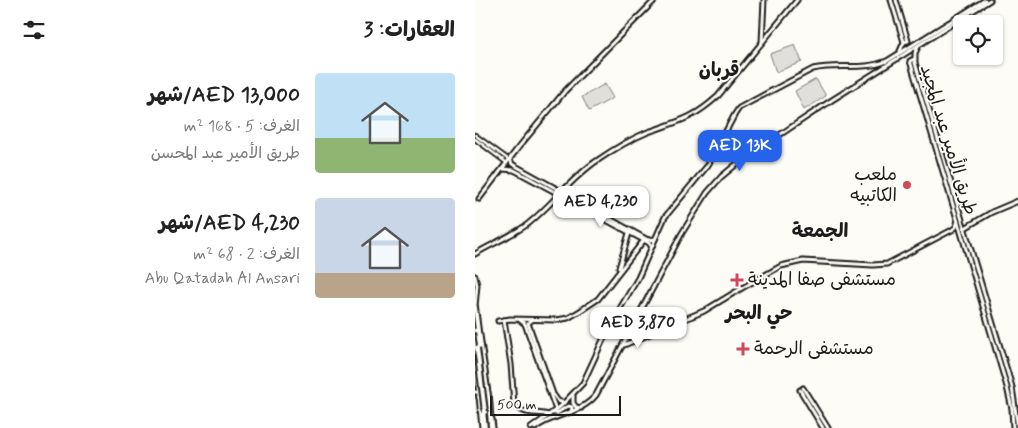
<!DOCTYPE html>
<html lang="ar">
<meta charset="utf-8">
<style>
body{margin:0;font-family:Mynerve,"Playpen Sans Arabic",sans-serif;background:#f2f2f2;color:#222;direction:rtl;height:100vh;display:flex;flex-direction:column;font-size:19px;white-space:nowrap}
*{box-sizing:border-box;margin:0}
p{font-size:16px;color:#767676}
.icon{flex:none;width:28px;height:28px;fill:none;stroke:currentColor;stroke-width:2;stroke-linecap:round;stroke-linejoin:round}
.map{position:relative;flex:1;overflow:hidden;direction:ltr}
.details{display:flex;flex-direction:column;background:#fff;width:475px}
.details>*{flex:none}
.controls{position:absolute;left:478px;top:15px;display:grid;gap:10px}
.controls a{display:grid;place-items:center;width:50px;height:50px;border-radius:5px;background:#fff;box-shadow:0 1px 4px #0004;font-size:25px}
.scale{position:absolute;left:15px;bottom:12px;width:131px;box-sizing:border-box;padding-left:5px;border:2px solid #1c1c1c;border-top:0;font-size:14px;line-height:18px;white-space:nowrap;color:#1c1c1c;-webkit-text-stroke:4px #fdfcf7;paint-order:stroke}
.price{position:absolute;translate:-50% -42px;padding:0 11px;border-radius:10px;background:#fff;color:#222;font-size:16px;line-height:32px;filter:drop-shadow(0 1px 2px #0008)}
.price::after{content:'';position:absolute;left:50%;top:30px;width:15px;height:11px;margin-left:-8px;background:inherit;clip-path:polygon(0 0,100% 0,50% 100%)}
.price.selected{background:#2563eb;color:#fff}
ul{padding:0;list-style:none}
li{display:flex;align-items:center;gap:15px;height:125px;padding:0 20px}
li span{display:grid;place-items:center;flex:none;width:140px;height:100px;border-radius:5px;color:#555}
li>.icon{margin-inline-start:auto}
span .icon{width:60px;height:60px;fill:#fffc;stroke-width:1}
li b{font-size:21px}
h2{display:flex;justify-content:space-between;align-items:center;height:60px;padding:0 20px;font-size:21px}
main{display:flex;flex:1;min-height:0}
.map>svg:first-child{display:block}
.grass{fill:#e0dfdb;stroke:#7e7e7c}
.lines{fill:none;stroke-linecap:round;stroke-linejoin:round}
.secondary-tunnel{stroke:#dbdad6;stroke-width:3;stroke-dasharray:3 1.5;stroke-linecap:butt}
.tertiary-casing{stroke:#1c1c1c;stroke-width:6}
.secondary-casing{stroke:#1c1c1c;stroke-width:7}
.trunk-casing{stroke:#1c1c1c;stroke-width:8}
.tertiary{stroke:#fdfcf7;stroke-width:2.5}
.secondary{stroke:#fdfcf7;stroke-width:3}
.trunk{stroke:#fdfcf7;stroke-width:4}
.trunk-bridge-casing{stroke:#1c1c1c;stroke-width:8;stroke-linecap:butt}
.trunk-bridge{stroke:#fdfcf7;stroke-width:4}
.poi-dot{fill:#d1495b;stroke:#fdfcf7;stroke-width:2}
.labels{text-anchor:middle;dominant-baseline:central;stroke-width:4;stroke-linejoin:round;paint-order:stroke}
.street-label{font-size:18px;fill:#1c1c1c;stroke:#fdfcf7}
.poi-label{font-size:18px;fill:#1c1c1c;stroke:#fdfcf7;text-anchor:start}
.neighbourhood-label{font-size:19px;font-weight:bold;fill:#1c1c1c;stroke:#fdfcf7}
</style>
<main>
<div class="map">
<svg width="543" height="428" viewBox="0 0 543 428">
<rect width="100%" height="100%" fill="#fdfcf7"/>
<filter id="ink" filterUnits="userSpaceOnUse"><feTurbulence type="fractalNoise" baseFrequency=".02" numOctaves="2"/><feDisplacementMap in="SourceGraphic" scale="10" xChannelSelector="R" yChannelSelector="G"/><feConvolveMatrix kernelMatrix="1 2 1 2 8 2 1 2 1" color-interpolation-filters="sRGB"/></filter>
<g filter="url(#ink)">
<g class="grass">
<polygon points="320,45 327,62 301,72 295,54"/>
<polygon points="341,79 351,96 329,110 320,91"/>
<polygon points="130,84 138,98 114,111 107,97"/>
</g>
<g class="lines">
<polyline class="secondary-tunnel" points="0,203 4,199"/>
<defs>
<g id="tertiary">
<polyline points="0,135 34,160"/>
<polyline points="0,139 32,163"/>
</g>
<g id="secondary">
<polyline points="416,0 429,42"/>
<polyline points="421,0 433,41 429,42 425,51"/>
<polyline points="287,42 289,0"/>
<polyline points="440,60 440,53 443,47"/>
<polyline points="35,159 37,164 84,190 91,189"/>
<polyline points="28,169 39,170 80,192 82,197"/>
<polyline points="91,189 92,195 173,240 180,239"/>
<polyline points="83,198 90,198 174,243 177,247"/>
<polyline points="4,199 43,148 90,91 180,0"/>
<polyline points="490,228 517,212 543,201"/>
<path d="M0,254C17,244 36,236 53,224C78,204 97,177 123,160C139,149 156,139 173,132C204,121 218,119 243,96L322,0"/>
<polyline points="144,268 154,233"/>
<polyline points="0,276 2,285 0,306"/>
<path d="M29,320L36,364L39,404C50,417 61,411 74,415"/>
<polyline points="45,320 50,324 81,410"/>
<polyline points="57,320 53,323 78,394 83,401 89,403"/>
<polyline points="23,321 35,319 82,320 93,318 105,311 123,299 169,240"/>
<polyline points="0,331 0,330"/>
<polyline points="155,331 158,335 166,337"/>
<polyline points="5,335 14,400"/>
<polyline points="149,345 229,311 267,288 306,266 328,261 398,265 412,264 477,230 481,227 482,223"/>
<polyline points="0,354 7,428"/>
<polyline points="328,388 353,428"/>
<polyline points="325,390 348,428"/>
<polyline points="0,392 13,393"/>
<polyline points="98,395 98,403 101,407 106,408"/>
<polyline points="78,413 82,413 93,406 97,407 96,412"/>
<polyline points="17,419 18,428"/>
<path d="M56,428L86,406L108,383L134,327L163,278L190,217L233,165L260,114L264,108L338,69C362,63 388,71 412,61L510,0"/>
<path d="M60,428C79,413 105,415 121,395L207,233L232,193L246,177L264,162L357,100L515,0"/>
<polyline points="538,428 537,409 532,387 436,64 435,61 439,59 441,66 537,387 543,428"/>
</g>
<g id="trunk">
<polyline points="0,307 5,347"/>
<polyline points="4,397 7,402 10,428"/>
<polyline points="14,398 16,428"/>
</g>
</defs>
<use href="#tertiary" class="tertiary-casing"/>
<use href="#secondary" class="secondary-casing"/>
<use href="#trunk" class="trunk-casing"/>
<use href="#tertiary" class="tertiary"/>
<use href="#secondary" class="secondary"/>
<use href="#trunk" class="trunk"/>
<defs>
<polyline id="trunk-bridge" points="2,348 10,412"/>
</defs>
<use href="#trunk-bridge" class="trunk-bridge-casing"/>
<use href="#trunk-bridge" class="trunk-bridge"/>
</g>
</g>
<g class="poi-dot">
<circle cx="432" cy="185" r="5"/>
<path d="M259.5 272.5h5v5h5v5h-5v5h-5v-5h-5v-5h5z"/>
<path d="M265.5 341.5h5v5h5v5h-5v5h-5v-5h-5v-5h5z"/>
</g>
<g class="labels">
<g class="street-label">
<text transform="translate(473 140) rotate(73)">طريق الأمير عبد المجيد</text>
</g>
<g class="poi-label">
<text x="422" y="175" text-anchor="end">ملعب<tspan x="422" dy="21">الكاتبيه</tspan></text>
<text x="273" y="280">مستشفی صفا المدینة</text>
<text x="279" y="349">مستشفى الرحمة</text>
</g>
<g class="neighbourhood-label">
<text x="244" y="70">قربان</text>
<text x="345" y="231">الجمعة</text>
<text x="284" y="313">حي البحر</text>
</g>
</g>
</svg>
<div class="controls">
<a><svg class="icon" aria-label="locate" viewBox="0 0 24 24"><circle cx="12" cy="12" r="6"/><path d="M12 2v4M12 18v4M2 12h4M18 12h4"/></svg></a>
</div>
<div class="scale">500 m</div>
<b class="price selected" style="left:265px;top:172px">AED 13K</b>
<b class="price" style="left:126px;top:228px">AED 4,230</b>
<b class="price" style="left:163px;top:349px">AED 3,870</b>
</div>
<section class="details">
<h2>العقارات: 3<svg class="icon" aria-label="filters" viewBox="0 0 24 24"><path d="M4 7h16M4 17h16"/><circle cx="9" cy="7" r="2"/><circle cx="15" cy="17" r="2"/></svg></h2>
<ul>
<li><span style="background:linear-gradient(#bfe0f5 65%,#8fb573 0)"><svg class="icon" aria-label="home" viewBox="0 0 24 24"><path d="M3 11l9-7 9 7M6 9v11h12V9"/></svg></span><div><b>AED 13,000/شهر</b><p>الغرف: 5 · 168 m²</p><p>طريق الأمير عبد المحسن</p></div></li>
<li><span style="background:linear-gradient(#c9d6e8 75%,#b9a48a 0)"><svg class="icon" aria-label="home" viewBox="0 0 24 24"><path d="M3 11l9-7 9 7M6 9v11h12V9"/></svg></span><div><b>AED 4,230/شهر</b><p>الغرف: 2 · 68 m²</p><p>Abu Qatadah Al Ansari</p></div></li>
</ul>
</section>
</main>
